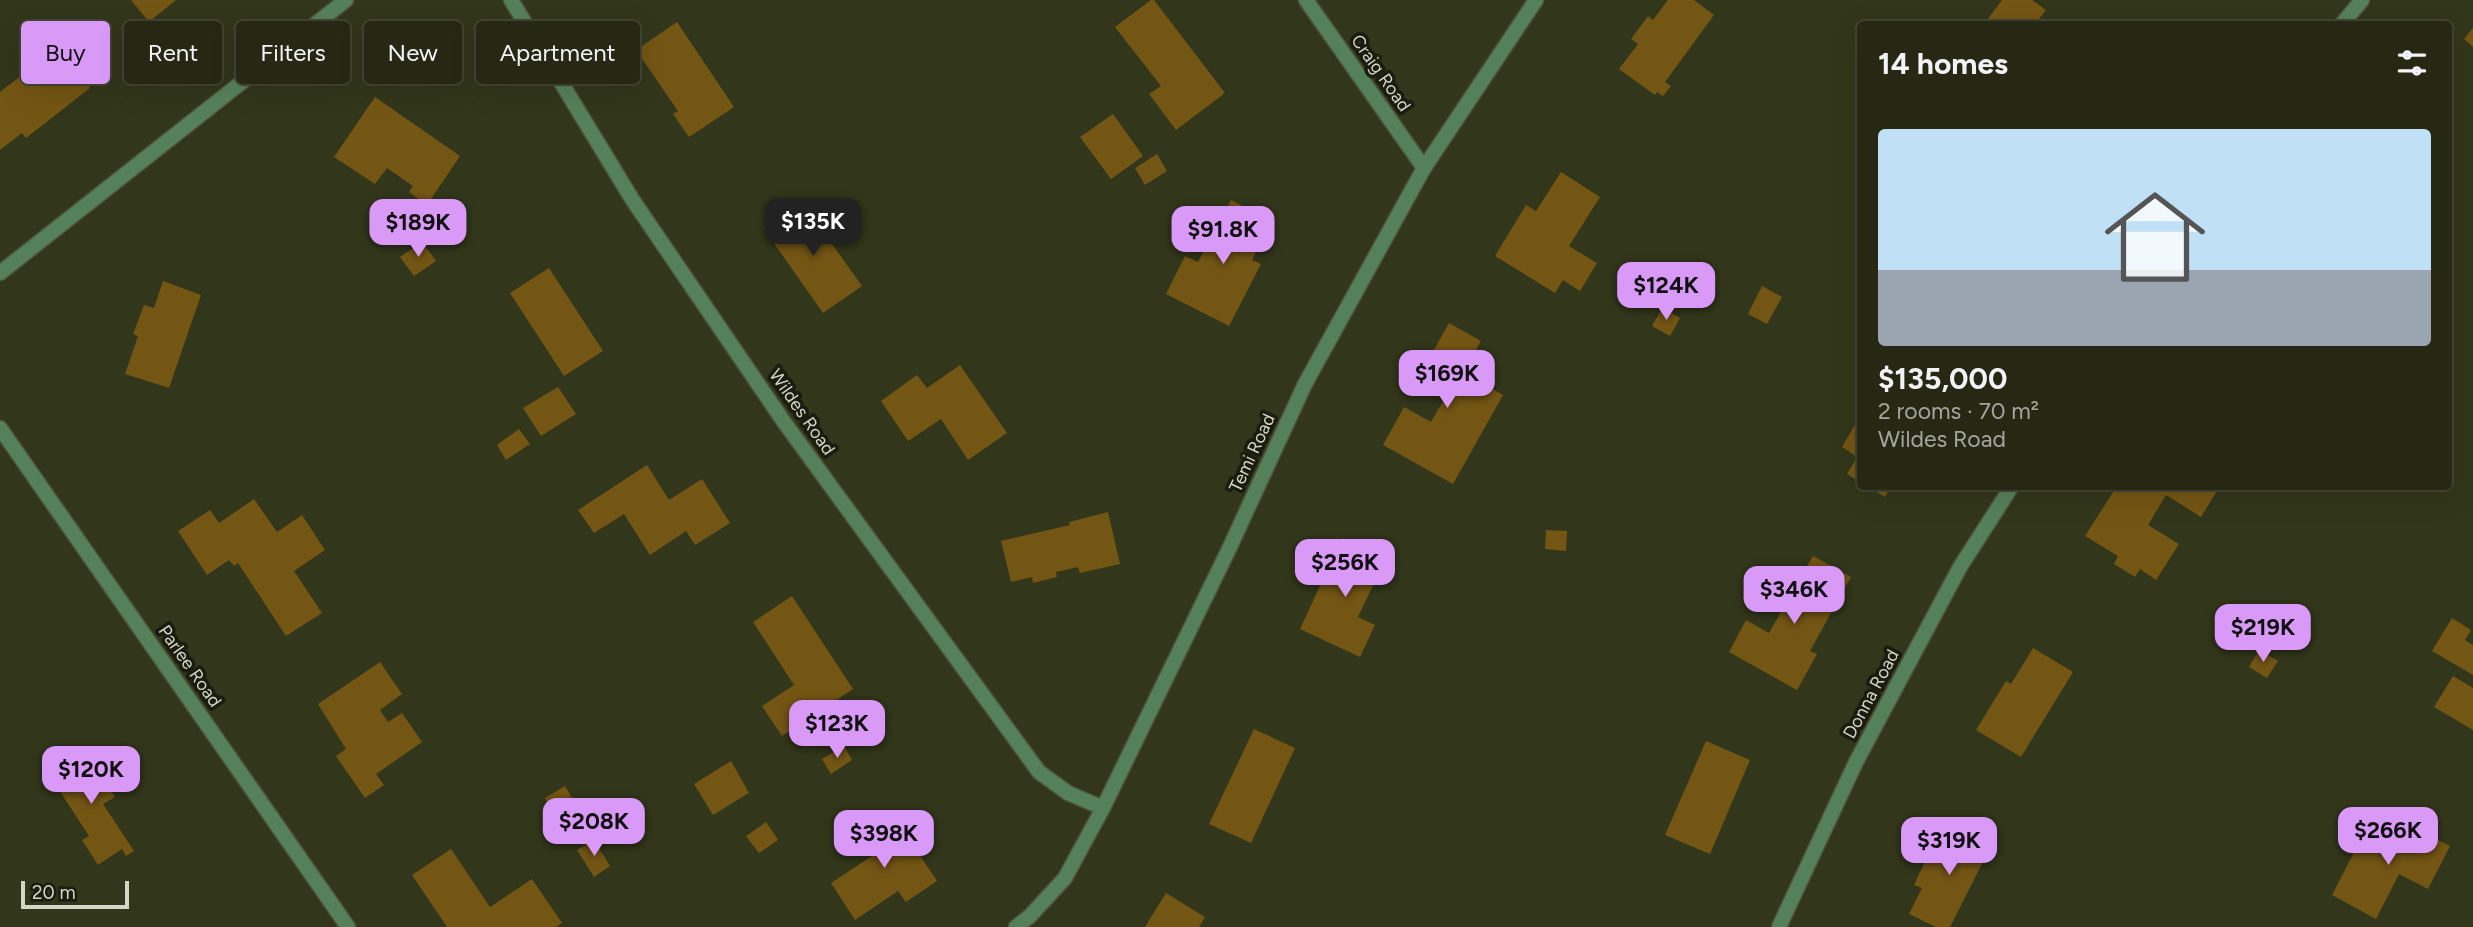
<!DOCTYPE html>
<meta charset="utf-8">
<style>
body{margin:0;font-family:Figtree,sans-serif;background:#323422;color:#f1f3f6;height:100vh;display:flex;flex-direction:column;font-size:26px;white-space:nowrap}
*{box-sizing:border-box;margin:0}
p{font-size:23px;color:#a4a6a0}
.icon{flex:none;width:38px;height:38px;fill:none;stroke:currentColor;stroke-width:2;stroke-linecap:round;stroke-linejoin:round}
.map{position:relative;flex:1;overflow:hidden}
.panel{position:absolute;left:1857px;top:21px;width:595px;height:469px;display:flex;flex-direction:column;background:#262814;border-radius:7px;box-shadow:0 7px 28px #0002,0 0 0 2px #424434}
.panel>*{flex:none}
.banner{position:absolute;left:21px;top:21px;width:665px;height:63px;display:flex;gap:14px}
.scale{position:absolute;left:21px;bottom:18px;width:108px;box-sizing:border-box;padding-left:7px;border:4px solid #d3d5c5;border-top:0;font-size:19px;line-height:24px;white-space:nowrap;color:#d3d5c5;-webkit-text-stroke:5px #1a1c10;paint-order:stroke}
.price{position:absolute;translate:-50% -60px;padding:0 16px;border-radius:14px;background:#d99af7;color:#111;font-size:23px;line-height:46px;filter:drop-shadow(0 2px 4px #0008)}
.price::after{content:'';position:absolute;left:50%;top:42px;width:21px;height:16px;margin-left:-10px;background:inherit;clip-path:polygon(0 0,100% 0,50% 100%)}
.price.selected{background:#222;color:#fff}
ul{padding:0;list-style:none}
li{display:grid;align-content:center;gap:14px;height:371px;padding:0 21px}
li span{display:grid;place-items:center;height:217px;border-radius:7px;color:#555}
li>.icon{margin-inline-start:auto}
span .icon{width:126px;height:126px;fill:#fffc;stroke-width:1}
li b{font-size:30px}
h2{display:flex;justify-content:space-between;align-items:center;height:84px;padding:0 21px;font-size:30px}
.pill{padding:0 24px;border-radius:7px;background:#262814;box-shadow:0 7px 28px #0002,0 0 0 2px #424434;font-size:24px;line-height:63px}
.pill.selected{background:#d99af7;color:#111}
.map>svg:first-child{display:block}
.building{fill:#745614}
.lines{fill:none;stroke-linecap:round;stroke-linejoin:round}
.street-casing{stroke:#4f5339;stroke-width:17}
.street{stroke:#55815a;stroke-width:14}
.labels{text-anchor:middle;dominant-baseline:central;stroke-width:7;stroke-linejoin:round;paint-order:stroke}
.street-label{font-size:18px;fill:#d3d5c5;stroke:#1a1c10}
</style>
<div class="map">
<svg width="2473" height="927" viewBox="0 0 2473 927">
<rect width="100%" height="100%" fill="#32361a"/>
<g class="building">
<polygon points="131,0 176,0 149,22"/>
<polygon points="1151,0 1154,0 1225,93 1176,130 1149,94 1161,86 1115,27"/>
<polygon points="1668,0 1694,0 1714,15 1665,82 1671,86 1663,96 1657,92 1655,95 1619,69 1638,44 1631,39 1648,16 1653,20"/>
<polygon points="2002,0 2032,0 2046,10 2035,24 1984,24"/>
<polygon points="677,22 734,107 689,137 673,114 678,111 636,50"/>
<polygon points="2473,28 2473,47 2464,39"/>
<polygon points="77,30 97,59 84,69 63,39"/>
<polygon points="50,36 90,88 26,138 22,133 0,150 0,92 39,62 30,51"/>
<polygon points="375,97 460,156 427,205 409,192 413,186 387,168 375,184 334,157"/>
<polygon points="1113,114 1143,156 1111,179 1080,137"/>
<polygon points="1157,154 1167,171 1145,185 1135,168"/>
<polygon points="1561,172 1600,197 1569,246 1597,263 1580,291 1563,280 1555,293 1495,256 1526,205 1536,211"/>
<polygon points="1231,200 1272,221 1252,260 1261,264 1229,326 1166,294 1185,256 1198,262"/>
<polygon points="802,202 862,286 823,313 764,229"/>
<polygon points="422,242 436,261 414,276 400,257"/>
<polygon points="549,268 603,351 564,376 510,293"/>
<polygon points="163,281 201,295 169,388 125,374 138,336 133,334 144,305 154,308"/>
<polygon points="1762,286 1782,297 1767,324 1748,314"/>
<polygon points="1662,308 1680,318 1670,336 1652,326"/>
<polygon points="1449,323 1481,341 1463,372 1503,395 1453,484 1383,445 1404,407 1431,422 1445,398 1416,382"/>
<polygon points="960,365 1007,433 968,460 941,419 908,441 881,401 917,375 927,388"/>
<polygon points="558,387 576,414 541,436 523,408"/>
<polygon points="1856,423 1860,426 1860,482 1847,474 1857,457 1842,447"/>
<polygon points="519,429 530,444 506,460 497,445"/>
<polygon points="647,465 669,500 702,479 730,523 695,545 686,531 650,555 624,514 594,533 578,510"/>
<polygon points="1867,486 1891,486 1885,497"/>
<polygon points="2117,486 2220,486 2201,517 2166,495 2148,525 2179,544 2156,580 2140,569 2135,577 2114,564 2118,556 2085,536"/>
<polygon points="254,499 277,532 302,515 325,550 294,571 322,613 286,636 238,563 234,566 229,560 207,575 178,531 210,510 219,523"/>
<polygon points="1108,512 1120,564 1080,573 1078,567 1056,572 1057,577 1033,583 1032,577 1011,582 1001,541 1070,525 1069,522"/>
<polygon points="1546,530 1567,531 1566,551 1545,549"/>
<polygon points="1342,538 1386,558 1358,617 1375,625 1360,657 1300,629"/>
<polygon points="1813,556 1851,577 1810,651 1817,654 1797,690 1729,652 1746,620 1769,633"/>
<polygon points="792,596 853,689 782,736 762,706 794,685 753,622"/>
<polygon points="2452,618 2471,630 2465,640 2473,645 2473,675 2432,651"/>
<polygon points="2033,648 2073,672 2021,757 1976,730 2006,681 2011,684"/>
<polygon points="2259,650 2278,661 2267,678 2249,667"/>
<polygon points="380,662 402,694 380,710 388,722 402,713 422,742 376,774 384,785 365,798 336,756 346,749 318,704"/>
<polygon points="2453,676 2473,688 2473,730 2434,707"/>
<polygon points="1254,729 1295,748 1251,843 1209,824"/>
<polygon points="1706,741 1750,760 1710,854 1665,835"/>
<polygon points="844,746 852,760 831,774 822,759"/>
<polygon points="84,750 115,797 103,804 134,851 126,856 122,849 98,865 82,840 89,836 48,773"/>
<polygon points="731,761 749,793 713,815 694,784"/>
<polygon points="565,786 588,825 568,837 545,798"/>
<polygon points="892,813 937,881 906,902 898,891 855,920 831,883 875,854 861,833"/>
<polygon points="2370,821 2409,841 2415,828 2450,846 2428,889 2399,874 2376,919 2332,895"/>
<polygon points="766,822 778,840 759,853 746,836"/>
<polygon points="1951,824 1992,844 1950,927 1936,927 1909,914 1922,888 1914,885 1927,857 1933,860"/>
<polygon points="594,840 610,866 594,877 577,850"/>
<polygon points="451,849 490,907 532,879 562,923 556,927 447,927 412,875"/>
<polygon points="1166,893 1205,917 1199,927 1145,927"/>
</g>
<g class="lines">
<defs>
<g id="street">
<polyline points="511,0 632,199 784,422 1039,772 1068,793 1103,808"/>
<polyline points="1306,0 1424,168"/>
<polyline points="2342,24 2362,0"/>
<polyline points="0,273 346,0"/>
<polyline points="0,428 348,927"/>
<polyline points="1016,927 1030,916 1065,878 1103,808 1229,549 1305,384 1424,168 1536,0"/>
<polyline points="1779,927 1856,762 1960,567 2012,486"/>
</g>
</defs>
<use href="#street" class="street-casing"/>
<use href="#street" class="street"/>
</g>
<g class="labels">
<g class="street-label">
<text transform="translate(1381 73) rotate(55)">Craig Road</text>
<text transform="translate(802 412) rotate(55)">Wildes Road</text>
<text transform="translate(1252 453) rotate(-65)">Temi Road</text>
<text transform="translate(190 666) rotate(55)">Parlee Road</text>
<text transform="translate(1871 694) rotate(-62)">Donna Road</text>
</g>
</g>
</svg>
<div class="scale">20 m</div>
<b class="price selected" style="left:813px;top:258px">$135K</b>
<b class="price" style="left:418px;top:259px">$189K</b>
<b class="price" style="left:1223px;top:266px">$91.8K</b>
<b class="price" style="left:1666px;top:322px">$124K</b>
<b class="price" style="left:1447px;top:410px">$169K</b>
<b class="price" style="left:1345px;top:599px">$256K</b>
<b class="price" style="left:1794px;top:626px">$346K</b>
<b class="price" style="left:2263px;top:664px">$219K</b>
<b class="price" style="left:837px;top:760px">$123K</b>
<b class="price" style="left:91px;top:806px">$120K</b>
<b class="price" style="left:594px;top:858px">$208K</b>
<b class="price" style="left:2388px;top:867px">$266K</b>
<b class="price" style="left:884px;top:870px">$398K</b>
<b class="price" style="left:1949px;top:877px">$319K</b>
<div class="banner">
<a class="pill selected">Buy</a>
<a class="pill">Rent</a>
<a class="pill">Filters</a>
<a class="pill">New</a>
<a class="pill">Apartment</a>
</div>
<section class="panel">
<h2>14 homes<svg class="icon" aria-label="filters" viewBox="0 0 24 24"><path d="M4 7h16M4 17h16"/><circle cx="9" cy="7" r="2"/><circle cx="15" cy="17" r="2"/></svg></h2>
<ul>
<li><span style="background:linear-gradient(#bfe0f5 65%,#9aa5b1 0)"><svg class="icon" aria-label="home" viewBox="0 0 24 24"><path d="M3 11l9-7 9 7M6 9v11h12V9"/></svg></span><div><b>$135,000</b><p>2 rooms · 70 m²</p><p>Wildes Road</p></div></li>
</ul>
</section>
</div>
